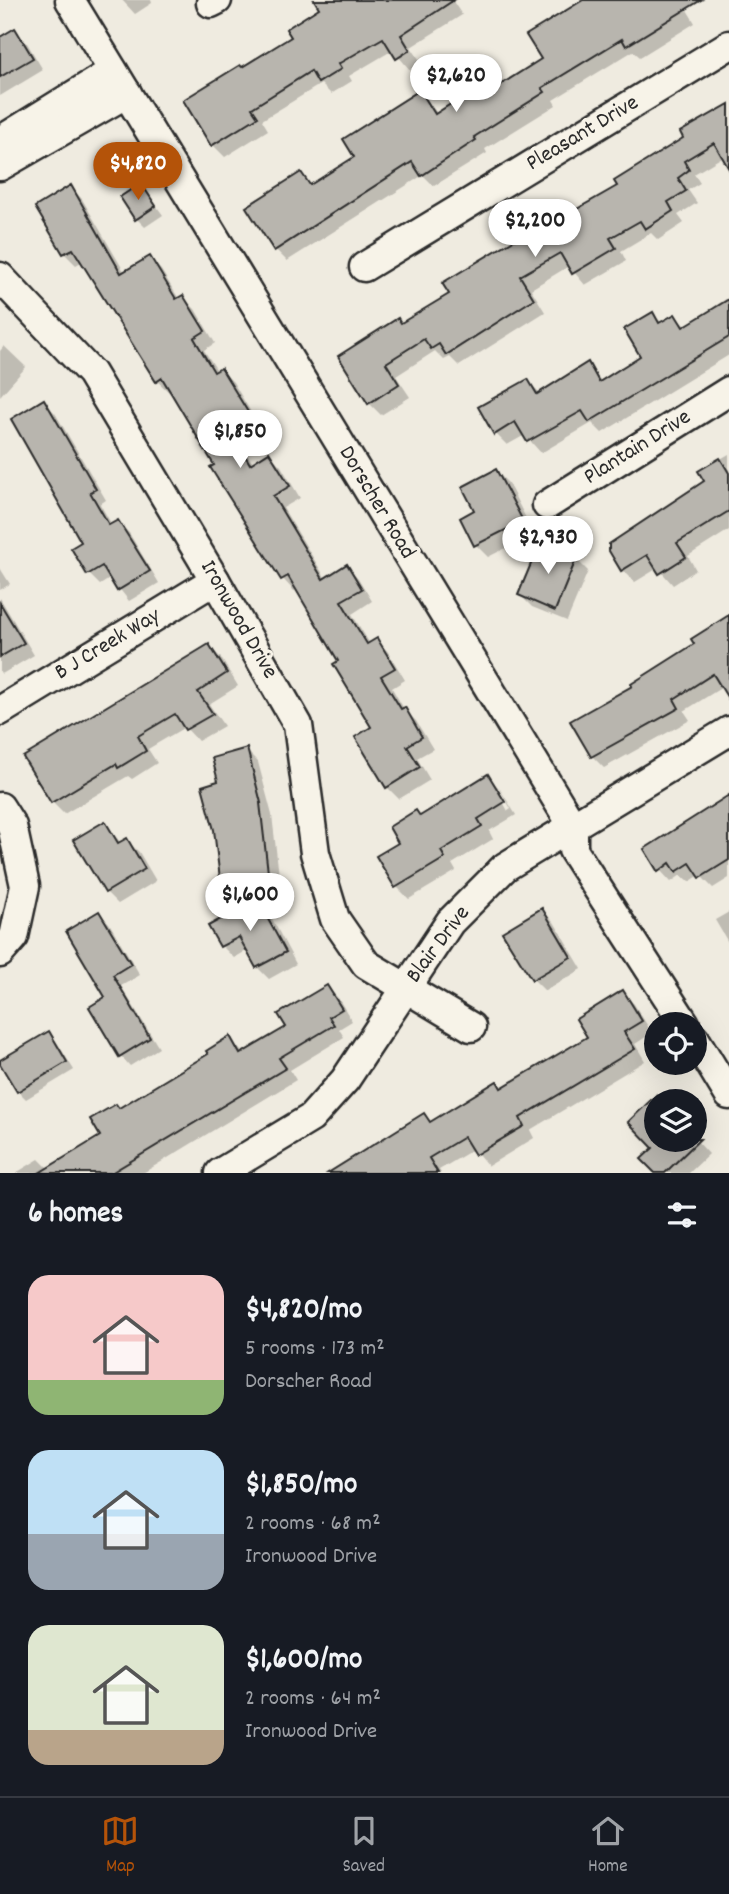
<!DOCTYPE html>
<meta charset="utf-8">
<style>
body{margin:0;font-family:Dekko,sans-serif;background:#242831;color:#f1f3f6;height:100vh;display:flex;flex-direction:column;font-size:26px;white-space:nowrap}
*{box-sizing:border-box;margin:0}
p{font-size:23px;color:#9ea1a6}
.icon{flex:none;width:38px;height:38px;fill:none;stroke:currentColor;stroke-width:2;stroke-linecap:round;stroke-linejoin:round}
.map{position:relative;height:1173px;overflow:hidden}
.panel{display:flex;flex-direction:column;background:#171b24;flex:1}
.panel>*{flex:none}
.controls{position:absolute;left:644px;top:1012px;display:grid;gap:14px}
.controls a{display:grid;place-items:center;width:63px;height:63px;border-radius:50%;background:#171b24;box-shadow:0 7px 28px #0002;font-size:35px}
.price{position:absolute;translate:-50% -60px;padding:0 16px;border-radius:24px;background:#fff;color:#222;font-size:23px;line-height:46px;filter:drop-shadow(0 2px 4px #0008)}
.price::after{content:'';position:absolute;left:50%;top:42px;width:21px;height:16px;margin-left:-10px;background:inherit;clip-path:polygon(0 0,100% 0,50% 100%)}
.price.active{background:#b45309;color:#fff}
ul{padding:0;list-style:none}
li{display:flex;align-items:center;gap:21px;height:175px;padding:0 28px}
li span{display:grid;place-items:center;flex:none;width:196px;height:140px;border-radius:21px;color:#555}
li>.icon{margin-inline-start:auto}
span .icon{width:84px;height:84px;fill:#fffc;stroke-width:1}
li b{font-size:30px}
h2{display:flex;justify-content:space-between;align-items:center;height:84px;padding:0 28px;font-size:30px}
.dock{display:flex;justify-content:space-around;align-items:center;height:98px;border-top:2px solid #363941;background:#171b24;font-size:19px;color:#9ea1a6}
.dock a{display:grid;justify-items:center;gap:4px}
.dock .active{color:#b45309}
.map>svg:first-child{display:block}
.shadow{fill:#0003;fill-rule:evenodd}
.building{fill:#b8b5ae;stroke:#2b2b2b;stroke-width:2}
.lines{fill:none;stroke-linecap:round;stroke-linejoin:round}
.minor-casing{stroke:#2b2b2b;stroke-width:33}
.minor{stroke:#f7f3e8;stroke-width:28}
.labels{text-anchor:middle;dominant-baseline:central;stroke-width:7;stroke-linejoin:round;paint-order:stroke}
.street-label{font-size:23px;fill:#2b2b2b;stroke:#f7f3e8}
</style>
<div class="map">
<svg width="729" height="1173" viewBox="0 0 729 1173">
<rect width="100%" height="100%" fill="#efebe0"/>
<filter id="ink" filterUnits="userSpaceOnUse"><feTurbulence type="fractalNoise" baseFrequency=".0143" numOctaves="2"/><feDisplacementMap in="SourceGraphic" scale="14" xChannelSelector="R" yChannelSelector="G"/><feConvolveMatrix kernelMatrix="1 2 1 2 8 2 1 2 1" color-interpolation-filters="sRGB"/></filter>
<g filter="url(#ink)">
<g class="shadow">
<polygon points="122,0 151,0 152,3 135,14"/>
<polygon points="326,0 452,0 462,15 411,47 421,62 410,70 393,50 349,76 352,81 331,94 321,84 262,120 268,130 225,157 213,145 242,69 293,38 321,9"/>
<polygon points="586,0 681,0 695,23 640,57 633,51 553,100 556,105 485,149 487,153 434,186 423,175 287,261 275,249 301,174 312,186 357,158 419,92 438,114 468,95 483,60 495,72 503,85 543,60"/>
<polygon points="15,31 27,43 43,70 0,96 0,36 2,38"/>
<polygon points="729,106 729,165 724,156 694,174 700,183 688,190 697,203 678,215 684,223 658,240 651,233 621,251 626,261 585,285 569,266 531,289 545,312 459,366 450,357 444,360 435,351 396,376 410,397 381,415 369,403 340,356 402,325 451,295 564,208 570,215 620,186"/>
<polygon points="141,185 163,215 145,227 137,219"/>
<polygon points="71,188 82,199 125,273 149,258 161,270 179,299 183,297 195,309 215,343 204,350 218,372 221,370 233,382 261,429 240,442 253,464 269,454 281,466 300,498 283,508 326,579 347,566 358,578 372,601 352,614 370,644 377,640 388,652 405,680 392,688 404,709 416,721 433,749 417,758 430,780 399,799 387,787 374,728 341,661 297,589 294,591 283,579 171,391 169,392 157,381 83,261 76,265 64,253 37,208"/>
<polygon points="729,297 729,355 602,433 592,423 541,453 525,435 507,445 495,433 528,381 540,393 587,364 602,382 643,356 653,314 662,323 675,316 686,327 715,310 714,307"/>
<polygon points="4,346 26,367 0,396 0,351"/>
<polygon points="44,402 55,413 106,500 100,504 112,525 118,522 129,533 159,583 129,601 111,578 100,585 89,574 73,549 84,543"/>
<polygon points="729,454 729,530 688,556 696,570 673,585 658,568 635,582 623,570 608,547 707,481 700,471"/>
<polygon points="496,471 508,483 534,534 488,557 476,545 462,519 477,511"/>
<polygon points="576,559 588,571 567,621 532,607 520,595"/>
<polygon points="0,568 10,584 0,590"/>
<polygon points="0,598 34,655 2,674 0,672"/>
<polygon points="729,616 729,691 724,686 684,711 690,720 604,768 592,756 634,687 697,645"/>
<polygon points="209,646 221,658 238,686 209,704 224,726 198,741 185,727 148,749 157,763 132,779 128,776 64,814 52,802"/>
<polygon points="246,750 258,762 272,815 281,893 235,899 223,887 220,783"/>
<path d="M488,777L500,789L516,815L489,831L493,839L452,864L456,871L409,899L397,887L378,857L401,843ZM495,788H499L511,809L508,811Z"/>
<polygon points="729,797 729,878 713,888 700,875 689,882 681,875 671,882 660,870"/>
<polygon points="104,823 121,843 126,840 139,852 156,881 118,904 106,892"/>
<polygon points="257,901 269,913 296,964 269,979 257,967 248,950 234,958 222,946"/>
<polygon points="542,910 554,922 582,969 545,991 533,979"/>
<polygon points="729,912 729,944 715,920"/>
<polygon points="99,913 109,923 140,975 121,986 159,1048 130,1066 120,1055 108,998"/>
<polygon points="327,987 338,998 352,1021 339,1029 344,1037 290,1070 296,1080 143,1173 16,1173 39,1159 49,1169 102,1137 119,1110 211,1055 230,1039 244,1054 288,1027"/>
<polygon points="622,992 634,1004 652,1033 635,1044 645,1061 530,1130 534,1138 488,1166 474,1149 439,1170 441,1173 331,1173 424,1115 432,1123 497,1083 503,1089 590,1037"/>
<polygon points="48,1033 56,1041 74,1070 26,1099 18,1091"/>
<polygon points="655,1098 658,1101 656,1139 695,1139 709,1154 689,1173 657,1173"/>
</g>
<g class="building">
<polygon points="314,0 454,0 401,35 410,50 396,59 383,38 338,64 341,69 318,83 311,71 252,108 258,117 211,146 183,100 240,65 242,67 291,37 286,29 319,8"/>
<polygon points="583,0 701,0 626,46 622,39 542,88 545,92 474,137 476,140 421,176 412,162 274,251 246,207 301,172 310,185 354,157 343,139 420,90 435,114 466,94 454,76 483,58 500,85 541,59 526,35"/>
<polygon points="15,28 33,58 0,77 0,37"/>
<polygon points="729,104 729,169 714,143 684,161 689,170 678,178 686,191 668,202 673,211 645,229 640,221 610,238 616,248 572,274 560,253 520,276 534,299 446,355 439,344 431,349 424,339 386,363 399,384 368,404 338,356 398,318 401,323 449,294 442,283 542,223 540,220 564,206 568,214 617,186 614,181 683,138 680,132"/>
<polygon points="141,183 156,206 135,220 120,197"/>
<polygon points="71,185 121,273 150,256 176,299 183,295 205,331 194,338 214,372 221,368 251,417 230,430 250,464 269,452 290,486 273,496 323,579 347,564 362,589 341,601 367,644 377,638 395,668 381,676 401,709 405,707 422,737 407,746 420,767 386,788 355,737 371,727 333,664 338,661 288,576 281,580 210,467 214,465 162,378 156,382 73,249 63,254 35,207"/>
<polygon points="729,299 729,337 589,422 582,411 527,442 515,422 494,435 478,407 528,379 537,394 588,362 599,382 640,356 624,329 653,312 659,323 675,314 683,327"/>
<polygon points="44,399 96,489 90,492 109,525 118,520 150,571 117,591 102,566 87,575 71,548 81,542 11,419"/>
<polygon points="720,458 729,473 729,511 677,543 686,557 659,574 647,555 621,571 609,551 609,544 704,481 698,471"/>
<polygon points="496,469 523,521 474,546 460,518 474,510 462,487"/>
<polygon points="540,542 577,557 555,611 518,595"/>
<polygon points="0,603 24,643 0,657"/>
<polygon points="729,615 729,700 713,674 674,699 679,708 591,757 570,721 632,686 631,684 694,644 691,639"/>
<polygon points="209,644 227,673 198,692 213,714 185,730 175,714 138,736 146,751 118,768 116,764 51,803 23,757"/>
<polygon points="247,748 261,803 260,803 269,881 221,887 214,830 202,786 218,781 212,758"/>
<polygon points="488,774 505,802 478,819 482,826 441,851 445,858 395,888 376,856 398,843 389,827 416,810 420,816"/>
<polygon points="729,795 729,860 700,878 690,863 676,872 670,863 658,872 644,849"/>
<polygon points="105,821 118,843 127,838 145,869 105,893 73,840"/>
<polygon points="257,899 286,952 256,968 239,937 220,947 208,926"/>
<polygon points="542,908 571,957 532,980 502,932"/>
<polygon points="99,911 131,964 113,975 150,1038 119,1057 89,1007 105,997 66,931"/>
<polygon points="327,985 342,1009 329,1017 334,1025 279,1058 286,1068 111,1173 39,1173 100,1136 90,1119 116,1104 119,1108 208,1054 206,1051 230,1036 240,1054 286,1027 278,1014"/>
<polygon points="623,990 642,1021 624,1032 635,1049 520,1118 524,1126 475,1155 464,1137 429,1158 438,1173 328,1173 424,1113 430,1122 497,1081 501,1088 587,1037 576,1019"/>
<polygon points="49,1031 67,1062 17,1092 0,1064 0,1060"/>
<polygon points="656,1095 656,1139 700,1139 665,1173 655,1173 641,1159 653,1148 628,1122"/>
</g>
<g class="lines">
<defs>
<g id="minor">
<polyline points="70,0 573,826"/>
<polyline points="211,3 217,0"/>
<polyline points="0,141 113,71"/>
<polyline points="0,166 127,93"/>
<polyline points="364,267 729,45"/>
<polyline points="0,277 91,373 215,580 298,725 315,853 335,919 366,964 471,1027"/>
<polyline points="547,505 729,391"/>
<polyline points="0,711 215,580"/>
<polyline points="0,807 12,826 25,886 14,937 0,953"/>
<polyline points="573,826 573,850 685,1024"/>
<polyline points="695,1039 729,1095"/>
<polyline points="220,1173 311,1118 345,1080 450,922 505,867 729,731"/>
</g>
</defs>
<use href="#minor" class="minor-casing"/>
<use href="#minor" class="minor"/>
</g>
</g>
<g class="labels">
<g class="street-label">
<text transform="translate(583 134) rotate(-31)">Pleasant Drive</text>
<text transform="translate(638 448) rotate(-32)">Plantain Drive</text>
<text transform="translate(376 503) rotate(59)">Dorscher Road</text>
<text transform="translate(238 620) rotate(60)">Ironwood Drive</text>
<text transform="translate(108 645) rotate(-31)">B J Creek Way</text>
<text transform="translate(439 945) rotate(-53)">Blair Drive</text>
</g>
</g>
</svg>
<div class="controls">
<a><svg class="icon" aria-label="locate" viewBox="0 0 24 24"><circle cx="12" cy="12" r="6"/><path d="M12 2v4M12 18v4M2 12h4M18 12h4"/></svg></a>
<a><svg class="icon" aria-label="layers" viewBox="0 0 24 24"><path d="M12 4l9 5-9 5-9-5zM3 14l9 5 9-5"/></svg></a>
</div>
<b class="price" style="left:456px;top:114px">$2,620</b>
<b class="price active" style="left:138px;top:202px">$4,820</b>
<b class="price" style="left:535px;top:259px">$2,200</b>
<b class="price" style="left:240px;top:470px">$1,850</b>
<b class="price" style="left:548px;top:576px">$2,930</b>
<b class="price" style="left:250px;top:933px">$1,600</b>
</div>
<section class="panel">
<h2>6 homes<svg class="icon" aria-label="filters" viewBox="0 0 24 24"><path d="M4 7h16M4 17h16"/><circle cx="9" cy="7" r="2"/><circle cx="15" cy="17" r="2"/></svg></h2>
<ul>
<li><span style="background:linear-gradient(#f6c9c9 75%,#8fb573 0)"><svg class="icon" aria-label="home" viewBox="0 0 24 24"><path d="M3 11l9-7 9 7M6 9v11h12V9"/></svg></span><div><b>$4,820/mo</b><p>5 rooms · 173 m²</p><p>Dorscher Road</p></div></li>
<li><span style="background:linear-gradient(#bfe0f5 60%,#9aa5b1 0)"><svg class="icon" aria-label="home" viewBox="0 0 24 24"><path d="M3 11l9-7 9 7M6 9v11h12V9"/></svg></span><div><b>$1,850/mo</b><p>2 rooms · 68 m²</p><p>Ironwood Drive</p></div></li>
<li><span style="background:linear-gradient(#dfe7d0 75%,#b9a48a 0)"><svg class="icon" aria-label="home" viewBox="0 0 24 24"><path d="M3 11l9-7 9 7M6 9v11h12V9"/></svg></span><div><b>$1,600/mo</b><p>2 rooms · 64 m²</p><p>Ironwood Drive</p></div></li>
</ul>
</section>
<nav class="dock">
<a class="active"><svg class="icon" aria-label="map" viewBox="0 0 24 24"><path d="M3 6l6-2 6 2 6-2v14l-6 2-6-2-6 2zM9 4v14M15 6v14"/></svg>Map</a>
<a><svg class="icon" aria-label="saved" viewBox="0 0 24 24"><path d="M7 4h10v16l-5-4-5 4z"/></svg>Saved</a>
<a><svg class="icon" aria-label="home" viewBox="0 0 24 24"><path d="M3 11l9-7 9 7M6 9v11h12V9"/></svg>Home</a>
</nav>
